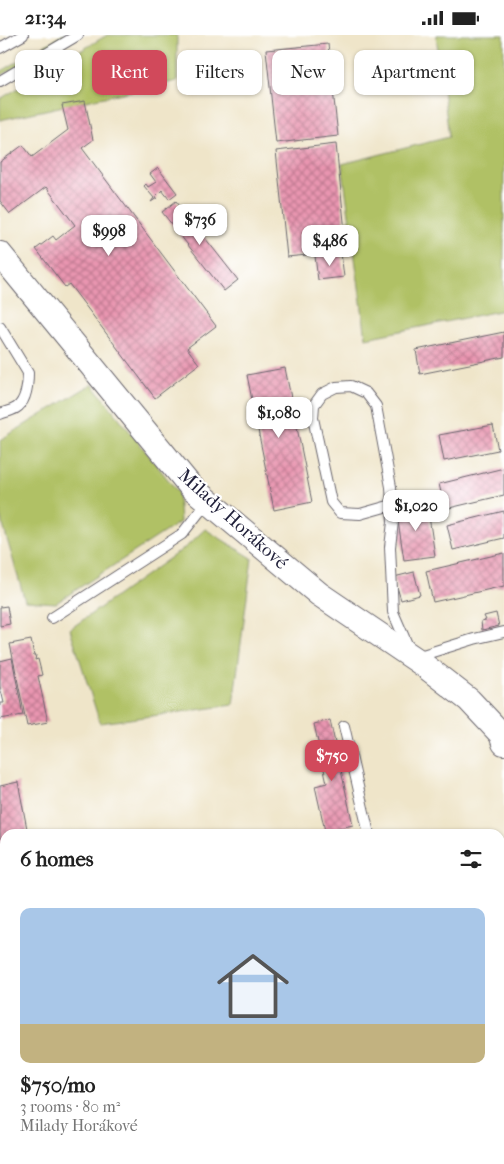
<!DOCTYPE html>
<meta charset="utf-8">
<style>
body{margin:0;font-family:"IM FELL French Canon",serif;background:#f6f6f6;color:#222;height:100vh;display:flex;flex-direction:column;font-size:19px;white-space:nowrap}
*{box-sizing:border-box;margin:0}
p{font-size:16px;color:#767676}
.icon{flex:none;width:28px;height:28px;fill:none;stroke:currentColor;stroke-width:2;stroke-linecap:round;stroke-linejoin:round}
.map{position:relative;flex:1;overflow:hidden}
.side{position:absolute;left:0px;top:794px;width:505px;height:336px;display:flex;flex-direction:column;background:#fff;border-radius:15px 15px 0 0;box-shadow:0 1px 4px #0004}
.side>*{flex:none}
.top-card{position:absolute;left:15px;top:15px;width:475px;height:45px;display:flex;gap:10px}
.price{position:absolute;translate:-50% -42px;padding:0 11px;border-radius:10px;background:#fff;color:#222;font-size:16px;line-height:32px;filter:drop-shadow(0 1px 2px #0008)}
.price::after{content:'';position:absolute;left:50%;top:30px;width:15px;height:11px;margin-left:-8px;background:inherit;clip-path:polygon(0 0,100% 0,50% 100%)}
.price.active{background:#d1495b;color:#fff}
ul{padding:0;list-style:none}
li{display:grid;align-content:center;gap:10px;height:265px;padding:0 20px}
li span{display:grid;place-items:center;height:155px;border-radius:10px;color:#555}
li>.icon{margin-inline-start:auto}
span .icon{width:90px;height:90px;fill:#fffc;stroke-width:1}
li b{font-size:21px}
h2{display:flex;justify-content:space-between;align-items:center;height:60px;padding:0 20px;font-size:21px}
.chip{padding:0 18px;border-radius:10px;background:#fff;box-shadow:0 1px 4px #0004;font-size:18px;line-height:45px}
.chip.active{background:#d1495b;color:#fff}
.status{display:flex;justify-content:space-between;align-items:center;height:35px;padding:0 25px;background:#fff;direction:ltr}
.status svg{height:14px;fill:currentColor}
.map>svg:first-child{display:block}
.grass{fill:#b0c165;stroke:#697250}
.building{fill:url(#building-cross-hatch)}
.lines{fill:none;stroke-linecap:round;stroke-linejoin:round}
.service-casing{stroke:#6a666d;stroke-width:12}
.tertiary-casing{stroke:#6a666d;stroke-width:26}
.service{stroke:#fff;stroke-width:10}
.tertiary{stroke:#fff;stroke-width:24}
.labels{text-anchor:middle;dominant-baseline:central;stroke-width:4.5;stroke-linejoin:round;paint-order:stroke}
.street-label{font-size:19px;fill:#22223b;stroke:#fff}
</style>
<div class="status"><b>21:34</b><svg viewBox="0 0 49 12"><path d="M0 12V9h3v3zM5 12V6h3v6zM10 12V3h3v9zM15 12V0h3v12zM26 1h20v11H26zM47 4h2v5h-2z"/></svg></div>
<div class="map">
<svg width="504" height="1129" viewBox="0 0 504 1129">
<defs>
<pattern id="building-cross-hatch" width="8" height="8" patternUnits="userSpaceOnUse" patternTransform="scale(1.25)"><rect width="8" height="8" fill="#e995b0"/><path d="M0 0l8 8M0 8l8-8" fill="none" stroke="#bc7990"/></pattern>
</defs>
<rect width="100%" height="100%" fill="#fff"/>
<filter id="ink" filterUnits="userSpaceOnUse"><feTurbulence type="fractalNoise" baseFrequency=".02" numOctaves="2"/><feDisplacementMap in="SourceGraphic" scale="10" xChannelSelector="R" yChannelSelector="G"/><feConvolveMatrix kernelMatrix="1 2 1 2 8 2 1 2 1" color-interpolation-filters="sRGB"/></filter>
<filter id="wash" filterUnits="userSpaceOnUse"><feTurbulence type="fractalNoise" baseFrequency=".0096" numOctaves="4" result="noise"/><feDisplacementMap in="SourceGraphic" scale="20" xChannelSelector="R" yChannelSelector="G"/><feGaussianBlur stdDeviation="1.12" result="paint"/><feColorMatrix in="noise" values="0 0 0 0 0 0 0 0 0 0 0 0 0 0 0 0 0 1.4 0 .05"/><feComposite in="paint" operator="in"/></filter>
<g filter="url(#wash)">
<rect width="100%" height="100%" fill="#efe5c9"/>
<g class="grass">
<polygon points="62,0 72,0 0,41 0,37"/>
<polygon points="107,0 177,0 177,46 0,85 0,64"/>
<polygon points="436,0 504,0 504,275 366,303 342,129 449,102"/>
<polygon points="92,349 178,457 180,487 56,568 25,566 0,480 0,405"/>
<polygon points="205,494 252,523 233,670 100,688 70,594 187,511"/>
</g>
<g id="blocks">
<g class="building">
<polygon points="328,9 338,101 276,108 266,15"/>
<polygon points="85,66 93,105 82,113 216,291 187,313 199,329 155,363 69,249 65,252 36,214 53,201 56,205 75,190 46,152 10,179 0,166 0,127 23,110 32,122 68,95 62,70"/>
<polygon points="336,109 347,216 287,222 276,116"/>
<polygon points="158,133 177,158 169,164 162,155 156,161 157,163 151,167 154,163 144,151 146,149 148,152 156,147 150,139"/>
<polygon points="176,166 238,245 224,256 162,177"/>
<polygon points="341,218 344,242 318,245 315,221"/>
<polygon points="504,297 504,322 420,339 416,315"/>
<polygon points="285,333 312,467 274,475 247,340"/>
<polygon points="493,390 498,415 444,426 439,400"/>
<polygon points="504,433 504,460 445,474 439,449"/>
<polygon points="427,468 435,521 404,525 396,473"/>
<polygon points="504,476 504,503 453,515 447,490"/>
<polygon points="504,518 504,551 433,567 426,536"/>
<polygon points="414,537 420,560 401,565 394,542"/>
<polygon points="7,571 10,589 0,591 0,572"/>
<polygon points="496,578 499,591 482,595 481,586 486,585 484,581"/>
<polygon points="31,605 34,621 36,620 35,625 38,624 42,640 38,641 48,687 27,691 10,609"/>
<polygon points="12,623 23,680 0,684 0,668 4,668 0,651 0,626"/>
<polygon points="330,685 353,790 325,796 315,751 327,748 314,689"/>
<polygon points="18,747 28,799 5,799 5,876 0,877 0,751"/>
<polygon points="504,1102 504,1129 385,1129 399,1125 500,1125 500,1103"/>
</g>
</g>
</g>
<g filter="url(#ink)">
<use href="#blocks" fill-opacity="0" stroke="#6a666d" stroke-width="1"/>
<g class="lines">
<defs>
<g id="service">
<polyline points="0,13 23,0"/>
<polyline points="0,46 78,0"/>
<path d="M0,292L28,338C28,349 26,367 16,373C11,376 5,377 0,379"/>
<polyline points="392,470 360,479 340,478 331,467 313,383 314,370 322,359 336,352 351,351 366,358 376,371 391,452 393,487 390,512 393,577 413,623 474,604 504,597"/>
<polyline points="52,583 182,499 208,466"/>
<polyline points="344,691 369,799"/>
<polyline points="500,925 504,924"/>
<polyline points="500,984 504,983"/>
<polyline points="500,1085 504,1084"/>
<polyline points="0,1090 5,1089"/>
<polyline points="344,1125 344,1129"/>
</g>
<polyline id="tertiary" points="0,219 191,452 319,559 421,628 469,665 501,699 504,708"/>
</defs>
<use href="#service" class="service-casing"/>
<use href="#tertiary" class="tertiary-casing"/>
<use href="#service" class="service"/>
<use href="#tertiary" class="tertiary"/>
</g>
</g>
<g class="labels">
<g class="street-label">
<text transform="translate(233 484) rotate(42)">Milady Horákové</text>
</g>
</g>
</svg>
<b class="price" style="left:200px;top:211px">$736</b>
<b class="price" style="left:109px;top:222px">$998</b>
<b class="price" style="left:330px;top:232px">$486</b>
<b class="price" style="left:279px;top:404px">$1,080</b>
<b class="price" style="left:416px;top:497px">$1,020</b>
<b class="price active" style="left:332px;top:747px">$750</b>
<div class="top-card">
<a class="chip">Buy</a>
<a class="chip active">Rent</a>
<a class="chip">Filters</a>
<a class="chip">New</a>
<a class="chip">Apartment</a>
</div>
<section class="side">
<h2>6 homes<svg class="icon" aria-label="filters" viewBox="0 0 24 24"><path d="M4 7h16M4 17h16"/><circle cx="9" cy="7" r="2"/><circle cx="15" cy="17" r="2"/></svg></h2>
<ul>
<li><span style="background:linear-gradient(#a9c7e8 75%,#c2b280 0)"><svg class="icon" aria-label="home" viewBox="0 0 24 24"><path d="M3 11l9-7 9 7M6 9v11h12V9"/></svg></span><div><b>$750/mo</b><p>3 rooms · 80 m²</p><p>Milady Horákové</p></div></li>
</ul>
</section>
</div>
